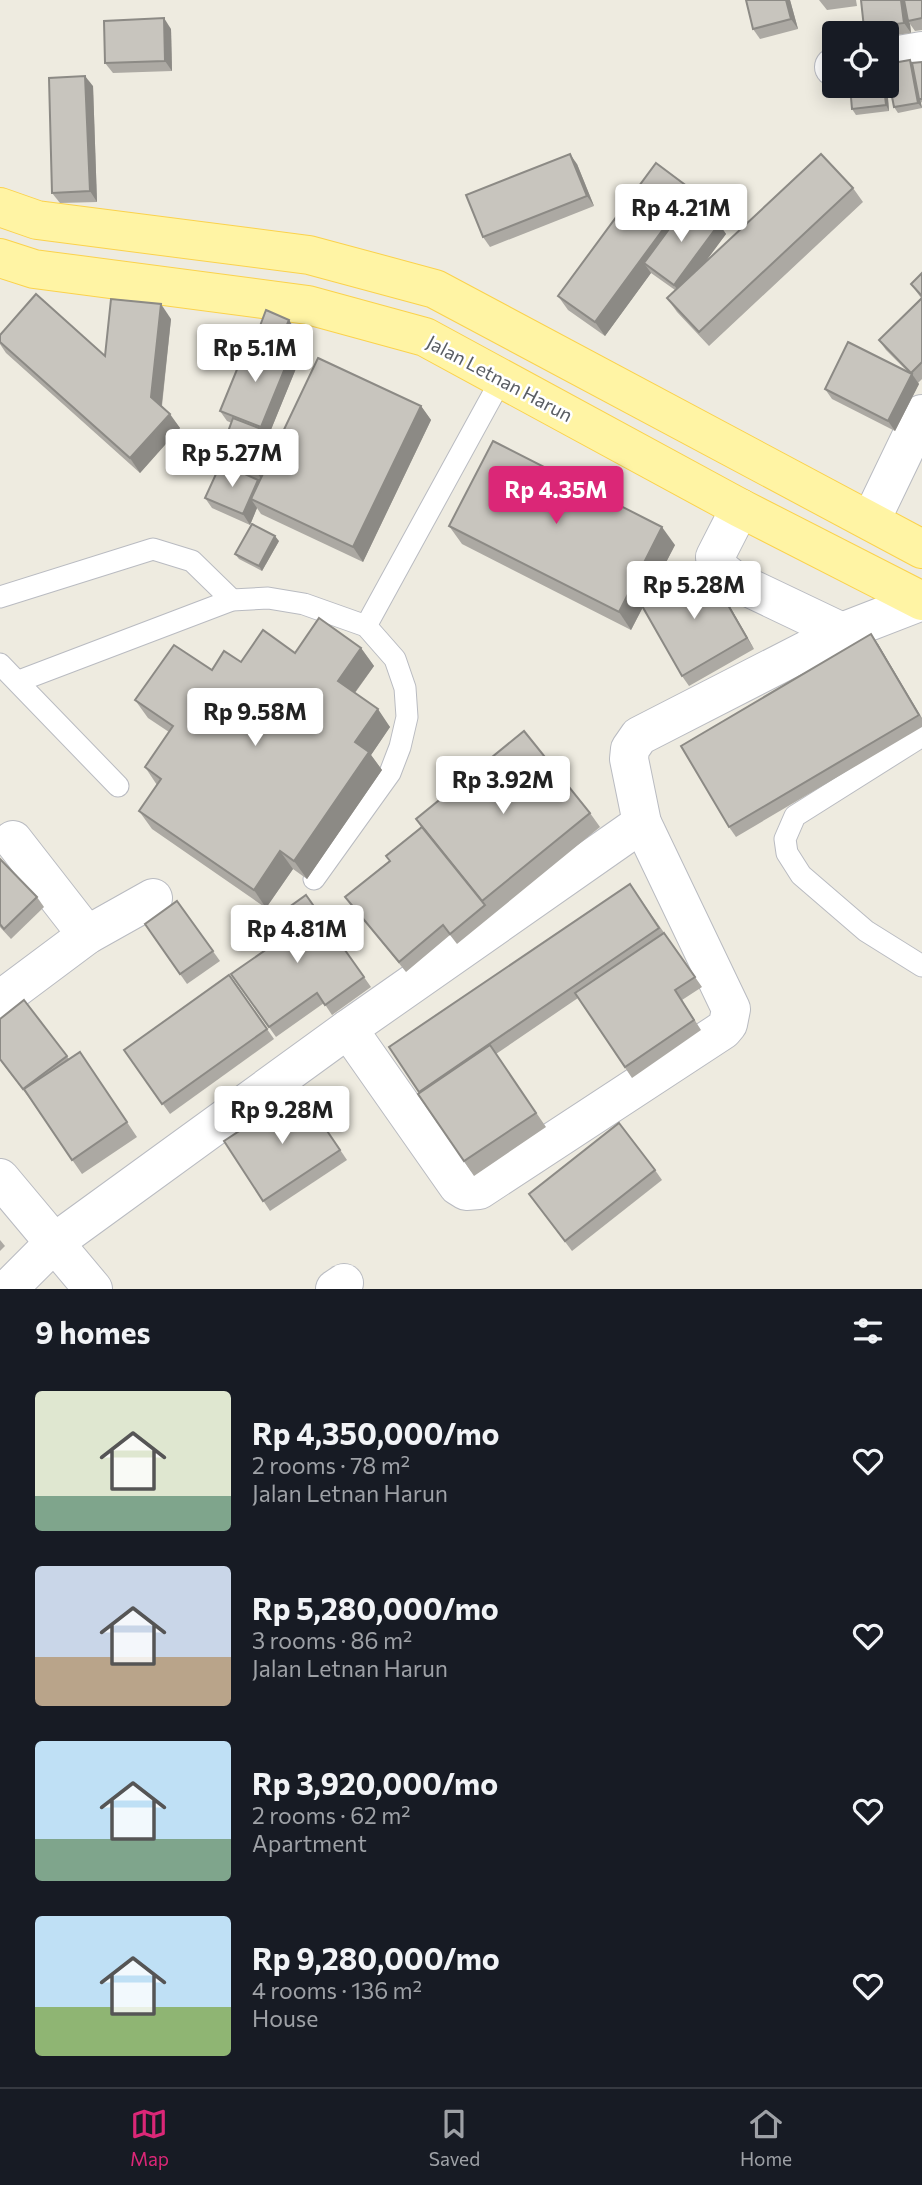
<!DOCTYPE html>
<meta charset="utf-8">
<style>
body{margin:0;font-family:Commissioner,sans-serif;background:#242831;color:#f1f3f6;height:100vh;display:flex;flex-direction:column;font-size:26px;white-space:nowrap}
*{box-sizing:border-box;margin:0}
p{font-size:23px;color:#9ea1a6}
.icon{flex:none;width:38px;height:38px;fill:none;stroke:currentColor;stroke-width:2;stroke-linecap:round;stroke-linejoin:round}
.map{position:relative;height:1289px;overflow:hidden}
.drawer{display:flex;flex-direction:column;background:#171b24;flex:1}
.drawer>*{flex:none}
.controls{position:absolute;left:822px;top:21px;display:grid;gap:14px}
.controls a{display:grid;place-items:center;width:77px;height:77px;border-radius:7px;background:#171b24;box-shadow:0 4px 18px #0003;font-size:35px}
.price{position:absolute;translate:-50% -60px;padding:0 16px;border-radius:7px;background:#fff;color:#222;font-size:23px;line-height:46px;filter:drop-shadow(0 2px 4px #0008)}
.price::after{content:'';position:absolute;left:50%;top:42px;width:21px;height:16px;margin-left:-10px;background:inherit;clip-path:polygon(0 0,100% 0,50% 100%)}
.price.on{background:#db2777;color:#fff}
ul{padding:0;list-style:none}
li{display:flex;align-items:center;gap:21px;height:175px;padding:0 35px}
li span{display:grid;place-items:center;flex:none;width:196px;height:140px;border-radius:7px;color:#555}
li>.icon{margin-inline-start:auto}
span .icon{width:84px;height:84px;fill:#fffc;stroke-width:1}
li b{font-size:30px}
h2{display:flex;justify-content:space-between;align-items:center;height:84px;padding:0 35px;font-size:30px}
.menu{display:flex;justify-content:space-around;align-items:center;height:98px;border-top:2px solid #363941;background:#171b24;font-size:19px;color:#9ea1a6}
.menu a{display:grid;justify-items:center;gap:4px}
.menu .on{color:#db2777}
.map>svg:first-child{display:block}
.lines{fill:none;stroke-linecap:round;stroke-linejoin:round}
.service-casing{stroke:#b9bbc1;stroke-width:23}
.minor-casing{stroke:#b9bbc1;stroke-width:40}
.primary-casing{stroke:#fbd24c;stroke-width:40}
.service{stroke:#fff;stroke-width:21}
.minor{stroke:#fff;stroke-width:38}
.primary{stroke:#fff4a4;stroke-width:38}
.wall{fill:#aca9a3}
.shaded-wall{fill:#8c8a85}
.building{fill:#c8c5be;stroke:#8c8a85;stroke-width:2}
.labels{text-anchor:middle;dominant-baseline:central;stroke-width:5;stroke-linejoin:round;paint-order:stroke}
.street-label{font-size:19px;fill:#595d63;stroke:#fff}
</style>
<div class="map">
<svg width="922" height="1289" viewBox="0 0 922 1289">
<rect width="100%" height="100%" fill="#eeebe0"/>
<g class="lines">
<defs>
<g id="service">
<polyline points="0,597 153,549 192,561 232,600"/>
<polyline points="366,626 502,378"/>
<polyline points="0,664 118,786"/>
<polyline points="19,681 232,600 268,598 304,604 366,626 395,659 405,688 407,717 400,747 390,773 314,879"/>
<polyline points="922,736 795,816 785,839 787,853 801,875 866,931 922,966"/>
</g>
<g id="minor">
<polyline points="887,57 922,51"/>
<polyline points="834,67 835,67"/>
<polyline points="740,508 715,557 720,569 735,581 842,632"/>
<polyline points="871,520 922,414"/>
<polyline points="13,840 87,935"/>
<polyline points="0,1000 87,935 153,898"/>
<polyline points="348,1029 458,1186 466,1191 479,1190 723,1030 728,1024 731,1009 642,823"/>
<polyline points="0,1178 93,1289"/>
<polyline points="8,1289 55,1242 348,1029 642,823 629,759 630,749 639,736 842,632 922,601"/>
<polyline points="335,1289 344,1283"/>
</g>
<g id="primary">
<polyline points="0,207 37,220 309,255 435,289 922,549"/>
<polyline points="0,258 34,269 308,305 425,337 740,508 922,601"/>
</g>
</defs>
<use href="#service" class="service-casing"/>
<use href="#minor" class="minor-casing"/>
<use href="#primary" class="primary-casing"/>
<use href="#service" class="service"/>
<use href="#minor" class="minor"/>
<use href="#primary" class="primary"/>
</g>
<g class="wall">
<polygon points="790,0 798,29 760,39 753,29"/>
<polygon points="819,0 856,0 857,6 827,10"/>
<polygon points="922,0 922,30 915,31 910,24 911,33 887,36 887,33 868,33 864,28"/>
<polygon points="171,29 172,71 113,73 105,63"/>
<polygon points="922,62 922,103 920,100 922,108 898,113 894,107 912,64"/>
<polygon points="93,86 97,202 60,203 52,193"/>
<polygon points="850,86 887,86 889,111 856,115 852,109"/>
<polygon points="577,164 594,206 490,247 483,237"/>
<polygon points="853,188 863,202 709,346 677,312 667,298 675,290 651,273 605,336 568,310 558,296 702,204 699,209 719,224 726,234 704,263"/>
<polygon points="922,273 922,379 918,383 919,384 895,431 832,399 825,389 907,371 886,350 879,340 921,298 911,284"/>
<polygon points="171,319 162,406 180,428 140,473 6,353 0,344 0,335 105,356"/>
<polygon points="289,320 292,325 281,352 290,356 297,366 270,432 278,441 421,406 431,420 363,562 261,514 257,508 250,525 212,508 205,498 221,464 218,459 232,423 227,421 220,411 254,342"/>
<polygon points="449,526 675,545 646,601 713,577 754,649 689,686 682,676 643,607 631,630 462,544"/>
<polygon points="279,541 262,571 239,559 235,554"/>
<polygon points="878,644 922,718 922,727 736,837 729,827"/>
<polygon points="361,648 374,666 355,693 390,727 371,755 382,770 307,879 293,869 266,908 152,829 139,811 157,785 145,767 169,732 148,718 135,700 212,670 241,662 295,653"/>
<polygon points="590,813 600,827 457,944 450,935 406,972 345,897 389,861 421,827 416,819"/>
<polygon points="0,859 37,897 44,907 11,939 0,927"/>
<polygon points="630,884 702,987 682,1000 701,1030 632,1078 578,998 496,1054 546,1127 474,1176 418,1094"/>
<polygon points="306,895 371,987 332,1015 324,1003 276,1037 231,974 279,940"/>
<polygon points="177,901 220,961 187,984 145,924"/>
<polygon points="229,975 274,1039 170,1114 124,1050"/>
<polygon points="24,1000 69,1059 80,1052 137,1137 82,1174 30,1099 0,1060"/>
<polygon points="300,1091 347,1160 270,1211 224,1141"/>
<polygon points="655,1170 662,1180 572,1251 529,1194"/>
<polygon points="0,1240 5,1246 0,1251"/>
</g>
<g class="shaded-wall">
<polygon points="786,0 790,0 798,29 791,19"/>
<polygon points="901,0 906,0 908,21 910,24 911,33 904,23"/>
<polygon points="164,18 171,29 172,71 165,61"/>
<polygon points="910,60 914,65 922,108 918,103"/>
<polygon points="85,76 93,86 97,202 90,191"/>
<polygon points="884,86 887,86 889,111 886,105"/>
<polygon points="570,154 577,164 594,206 587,196"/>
<polygon points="692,190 702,204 654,270 644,263 651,273 605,336 595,322"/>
<polygon points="719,224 726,234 681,295 674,285"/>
<polygon points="161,304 171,319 161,411 151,397"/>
<polygon points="289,320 292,325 278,359 275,353"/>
<polygon points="290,356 297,366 268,437 261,427"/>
<polygon points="912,374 919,384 895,431 888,421"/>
<polygon points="421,406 431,420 363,562 353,547"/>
<polygon points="170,414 180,428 140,473 130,458"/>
<polygon points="274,434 281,444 265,484 258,474"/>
<polygon points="258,480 265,491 251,499 257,508 250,525 243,514"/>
<polygon points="662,527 675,545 631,630 619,612"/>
<polygon points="275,536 279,541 262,571 259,566"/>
<polygon points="706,567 713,577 754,649 747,638"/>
<polygon points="871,634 878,644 922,719 919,715"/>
<polygon points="361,648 374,666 350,699 338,681"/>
<polygon points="378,709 390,727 371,755 382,770 307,879 294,861 355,742"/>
<polygon points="280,851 293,869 266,908 254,890"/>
</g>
<g class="building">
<polygon points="746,0 786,0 791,19 753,29"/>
<polygon points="861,0 901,0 904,23 864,28"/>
<polygon points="904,0 922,0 922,18 908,21"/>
<polygon points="164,18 165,61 105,63 104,21"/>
<polygon points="910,60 918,103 894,107 887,71 887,64"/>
<polygon points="922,62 922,99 919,99 912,63"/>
<polygon points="85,76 90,191 52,193 49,78"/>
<polygon points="850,86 884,86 886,105 852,109"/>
<polygon points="570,154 587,196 483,237 466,195"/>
<polygon points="821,154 853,188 699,332 667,298"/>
<polygon points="656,163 692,190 595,322 558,296"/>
<polygon points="689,202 719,224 674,285 644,263"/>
<polygon points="922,273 922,296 911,284"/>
<polygon points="36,294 105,356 111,299 161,304 151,397 170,414 130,458 0,342 0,335"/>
<polygon points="922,298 922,362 911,373 879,340"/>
<polygon points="266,310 289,320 276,350 254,342"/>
<polygon points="249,340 290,356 261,427 220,411"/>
<polygon points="848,342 912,374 888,421 825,389"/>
<polygon points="318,358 421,406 353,547 251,499"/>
<polygon points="233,418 274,434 258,474 218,459"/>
<polygon points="493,441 662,527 619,612 449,526"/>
<polygon points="221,463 258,480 243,514 205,498"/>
<polygon points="252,524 275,536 259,566 235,554"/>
<polygon points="706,567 747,638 682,676 641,604"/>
<polygon points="319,618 361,648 338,681 378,709 355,742 369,752 294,861 280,851 254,890 139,811 161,779 145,767 173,726 135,700 174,645 212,670 224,651 241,662 263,630 295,653"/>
<polygon points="871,634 919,715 729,827 681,746"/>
<polygon points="524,731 590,813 482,901 416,819"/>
<polygon points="422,827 485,905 450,934 443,925 399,962 345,897 390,861 386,856"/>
<polygon points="0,859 37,897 4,929 0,924"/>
<polygon points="630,884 659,928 419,1092 389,1047"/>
<polygon points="306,895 364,977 325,1005 317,993 269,1027 231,974 280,940 267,923"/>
<polygon points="177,901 213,951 180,974 145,924"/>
<polygon points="664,933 695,977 675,990 694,1020 625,1067 575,993"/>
<polygon points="229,975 267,1029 162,1104 124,1050"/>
<polygon points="24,1000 67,1056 23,1089 0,1059 0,1019"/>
<polygon points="490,1045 536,1113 464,1161 418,1094"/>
<polygon points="80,1052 127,1122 72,1160 24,1089"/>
<polygon points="300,1091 340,1150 263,1201 224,1141"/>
<polygon points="619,1123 655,1170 565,1241 529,1194"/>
</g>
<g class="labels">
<g class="street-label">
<text transform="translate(500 378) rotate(28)">Jalan Letnan Harun</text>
</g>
</g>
</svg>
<div class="controls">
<a><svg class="icon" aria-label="locate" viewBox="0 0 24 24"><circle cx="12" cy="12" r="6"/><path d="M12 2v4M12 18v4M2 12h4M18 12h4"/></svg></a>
</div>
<b class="price" style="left:681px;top:244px">Rp 4.21M</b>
<b class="price" style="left:255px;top:384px">Rp 5.1M</b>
<b class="price" style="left:232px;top:489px">Rp 5.27M</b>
<b class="price on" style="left:556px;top:526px">Rp 4.35M</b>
<b class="price" style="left:694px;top:621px">Rp 5.28M</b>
<b class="price" style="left:255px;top:748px">Rp 9.58M</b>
<b class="price" style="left:503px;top:816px">Rp 3.92M</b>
<b class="price" style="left:297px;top:965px">Rp 4.81M</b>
<b class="price" style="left:282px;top:1146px">Rp 9.28M</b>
</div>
<section class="drawer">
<h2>9 homes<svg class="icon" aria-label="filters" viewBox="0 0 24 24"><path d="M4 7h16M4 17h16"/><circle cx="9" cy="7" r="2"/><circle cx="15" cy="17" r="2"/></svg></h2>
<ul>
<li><span style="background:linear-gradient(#dfe7d0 75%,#7fa58c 0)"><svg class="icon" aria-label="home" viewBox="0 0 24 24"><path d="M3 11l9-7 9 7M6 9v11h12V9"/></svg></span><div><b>Rp 4,350,000/mo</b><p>2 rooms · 78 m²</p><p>Jalan Letnan Harun</p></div><svg class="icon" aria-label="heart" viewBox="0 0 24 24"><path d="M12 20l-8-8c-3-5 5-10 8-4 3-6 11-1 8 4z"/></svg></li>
<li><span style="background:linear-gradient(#c9d6e8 65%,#b9a48a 0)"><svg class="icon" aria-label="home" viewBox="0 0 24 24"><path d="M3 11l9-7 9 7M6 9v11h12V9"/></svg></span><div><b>Rp 5,280,000/mo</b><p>3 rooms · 86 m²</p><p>Jalan Letnan Harun</p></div><svg class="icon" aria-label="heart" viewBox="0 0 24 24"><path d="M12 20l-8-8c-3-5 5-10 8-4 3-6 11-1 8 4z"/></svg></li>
<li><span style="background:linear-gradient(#bfe0f5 70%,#7fa58c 0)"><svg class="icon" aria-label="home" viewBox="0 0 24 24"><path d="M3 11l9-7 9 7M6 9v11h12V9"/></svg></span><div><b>Rp 3,920,000/mo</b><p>2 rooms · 62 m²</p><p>Apartment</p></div><svg class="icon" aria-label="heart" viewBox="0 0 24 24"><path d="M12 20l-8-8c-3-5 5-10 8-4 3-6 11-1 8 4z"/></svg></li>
<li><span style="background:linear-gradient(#bfe0f5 65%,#8fb573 0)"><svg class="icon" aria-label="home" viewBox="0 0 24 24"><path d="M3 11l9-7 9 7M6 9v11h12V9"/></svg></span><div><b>Rp 9,280,000/mo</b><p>4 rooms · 136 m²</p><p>House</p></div><svg class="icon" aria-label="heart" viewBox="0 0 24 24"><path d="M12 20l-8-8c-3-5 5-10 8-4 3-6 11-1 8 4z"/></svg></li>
</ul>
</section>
<nav class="menu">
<a class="on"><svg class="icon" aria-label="map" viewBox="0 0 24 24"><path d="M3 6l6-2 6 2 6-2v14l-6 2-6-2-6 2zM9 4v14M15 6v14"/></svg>Map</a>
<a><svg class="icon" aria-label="saved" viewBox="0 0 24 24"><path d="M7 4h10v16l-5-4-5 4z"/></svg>Saved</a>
<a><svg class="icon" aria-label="home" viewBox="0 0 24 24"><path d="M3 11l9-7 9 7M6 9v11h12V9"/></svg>Home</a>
</nav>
